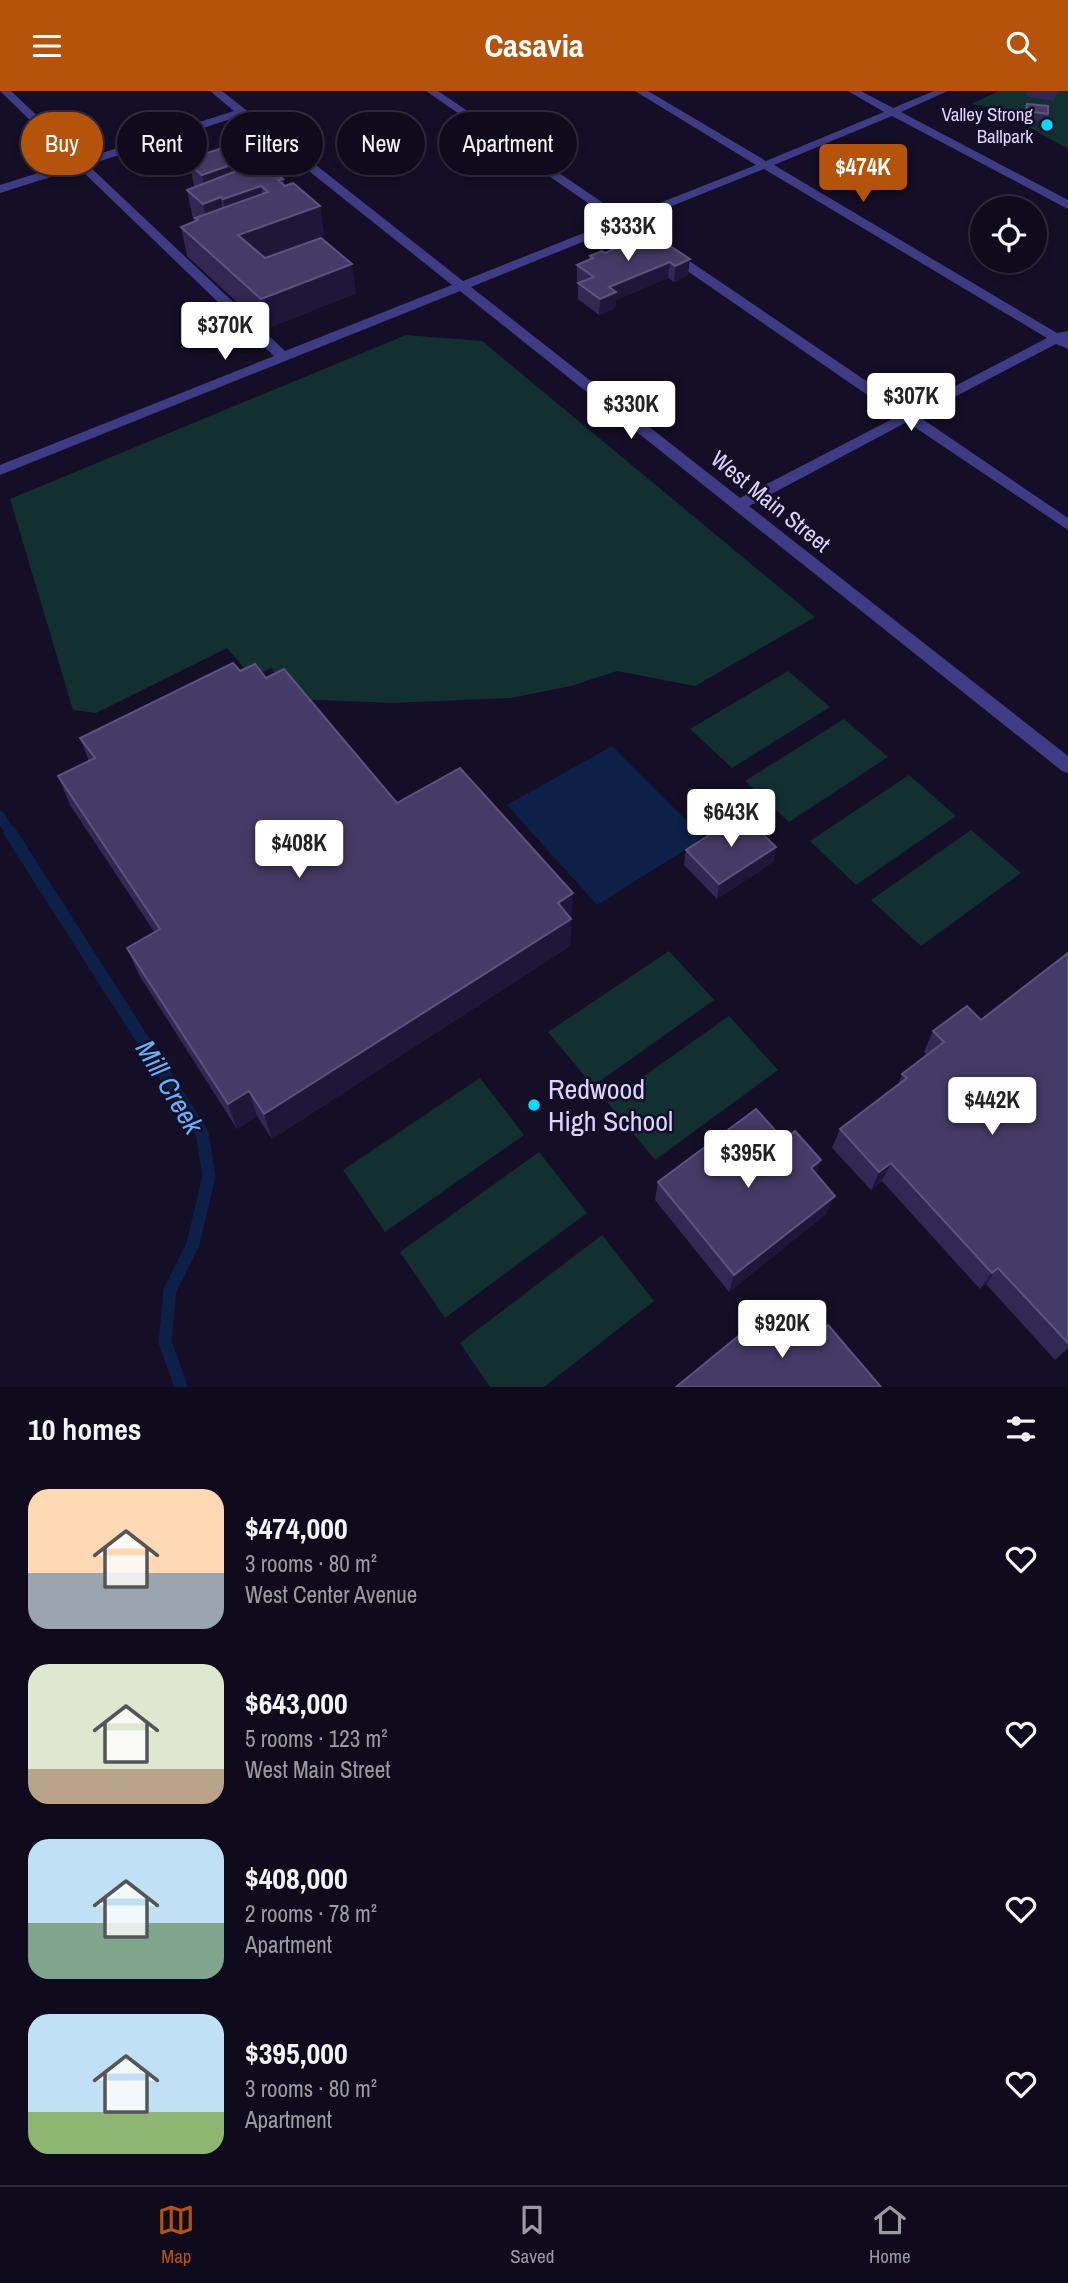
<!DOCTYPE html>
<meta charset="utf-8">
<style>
body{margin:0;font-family:"Archivo Narrow",sans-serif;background:#181425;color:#f1f3f6;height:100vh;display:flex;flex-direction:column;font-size:26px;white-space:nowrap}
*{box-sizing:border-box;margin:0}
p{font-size:23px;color:#9b9ba3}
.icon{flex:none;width:38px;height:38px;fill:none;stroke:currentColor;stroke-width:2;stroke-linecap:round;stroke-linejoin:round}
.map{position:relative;height:1296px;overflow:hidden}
.sheet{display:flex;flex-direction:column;background:#0f0b1c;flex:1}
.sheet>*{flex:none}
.hud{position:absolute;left:21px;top:21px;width:700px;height:63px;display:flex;gap:14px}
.controls{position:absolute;left:970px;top:105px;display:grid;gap:14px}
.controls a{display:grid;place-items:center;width:77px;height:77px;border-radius:50%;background:#0f0b1c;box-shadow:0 4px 10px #0003,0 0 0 2px #2f2b3b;font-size:35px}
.price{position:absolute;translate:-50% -60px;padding:0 16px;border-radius:7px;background:#fff;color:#222;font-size:23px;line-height:46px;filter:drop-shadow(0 2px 4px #0008)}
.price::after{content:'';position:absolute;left:50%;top:42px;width:21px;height:16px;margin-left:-10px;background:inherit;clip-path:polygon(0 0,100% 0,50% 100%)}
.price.active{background:#b45309;color:#fff}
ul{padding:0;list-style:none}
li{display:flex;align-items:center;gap:21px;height:175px;padding:0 28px}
li span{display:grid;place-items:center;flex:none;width:196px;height:140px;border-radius:21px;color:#555}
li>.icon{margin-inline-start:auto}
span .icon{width:84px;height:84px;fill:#fffc;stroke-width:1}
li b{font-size:30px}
h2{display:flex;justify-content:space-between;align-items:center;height:84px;padding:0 28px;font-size:30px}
.chip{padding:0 24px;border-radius:32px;background:#0f0b1c;box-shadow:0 4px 10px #0003,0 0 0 2px #2f2b3b;font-size:24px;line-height:63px}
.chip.active{background:#b45309;color:#fff}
header{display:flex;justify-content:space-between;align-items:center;height:91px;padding:0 28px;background:#b45309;color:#fff;font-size:32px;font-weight:700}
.dock{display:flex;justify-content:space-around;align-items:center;height:98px;border-top:2px solid #2f2b3b;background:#0f0b1c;font-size:19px;color:#9b9ba3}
.dock a{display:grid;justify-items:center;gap:4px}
.dock .active{color:#b45309}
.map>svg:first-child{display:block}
.green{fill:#123030}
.water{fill:#0c2048}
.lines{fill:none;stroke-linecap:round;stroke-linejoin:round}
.stream-far1{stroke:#0c2048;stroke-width:10}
.stream{stroke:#0c2048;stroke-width:13}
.minor{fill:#403b85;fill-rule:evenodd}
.wall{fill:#332854}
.shaded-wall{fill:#1f163a}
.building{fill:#453b66;stroke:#5c537e;stroke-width:2}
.poi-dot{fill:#02dbfd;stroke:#140f26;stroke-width:2.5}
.labels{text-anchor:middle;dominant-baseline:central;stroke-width:5;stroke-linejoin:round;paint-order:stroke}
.far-poi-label{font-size:19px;fill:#dbd5ff;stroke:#140f26;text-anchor:end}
.street-label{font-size:23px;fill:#dbd5ff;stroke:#140f26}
.near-water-label{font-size:28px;font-style:italic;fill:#64b1fe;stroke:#140f26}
.near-poi-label{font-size:28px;fill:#dbd5ff;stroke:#140f26;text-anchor:start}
</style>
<header><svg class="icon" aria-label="menu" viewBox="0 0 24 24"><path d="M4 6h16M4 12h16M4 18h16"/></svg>Casavia<svg class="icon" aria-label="search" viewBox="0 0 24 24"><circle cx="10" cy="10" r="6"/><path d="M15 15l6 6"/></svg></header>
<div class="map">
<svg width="1068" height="1296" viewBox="0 0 1068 1296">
<rect width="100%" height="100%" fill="#140f26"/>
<g class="green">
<polygon points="999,0 1068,0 1068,58 996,18 971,13"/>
<polygon points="406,244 482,250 815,526 695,595 617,580 571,595 511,607 392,612 297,608 271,577 252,586 227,557 96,622 73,619 10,408"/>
<polygon points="788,580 830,616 732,677 690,638"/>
<polygon points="844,628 888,666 789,731 745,690"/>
<polygon points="909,684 956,725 856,794 810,750"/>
<polygon points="971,739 1021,782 921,855 871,809"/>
<polygon points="669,860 714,909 593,995 548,941"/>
<polygon points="729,925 778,979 655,1069 607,1011"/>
<polygon points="480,987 524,1044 385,1141 343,1079"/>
<polygon points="539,1061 587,1122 445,1227 400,1161"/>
<polygon points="602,1144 654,1210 544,1296 490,1296 460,1252"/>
</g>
<polygon class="water" points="612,655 704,747 597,814 507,714"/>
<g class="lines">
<polyline class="stream-far1" points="0,725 11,743"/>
<polyline class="stream" points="10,741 202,1042 209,1085 193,1153 170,1199 165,1251 181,1296"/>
<path class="minor" d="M0,0H11L83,68L234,20L210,0H222L463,190L614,130L426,0H438L624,126L756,74L635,0H648L766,70L884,21L848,0H861L893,17L934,0H948L901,21L1068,109V118L892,25L774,74L1057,242L1068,240V258L1056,253L918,325L1068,427V439L907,331L749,415L1068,665V682L1062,680L460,200L0,384V374L274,265L79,77L0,102V94L73,71ZM240,25L452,194L285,260L88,74ZM764,78L1047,247L909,319L632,131ZM622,135L898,325L740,407L471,196Z"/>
</g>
<g class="wall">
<polygon points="1027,0 1061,0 1057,2 1054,10 1027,6"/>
<polygon points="1027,13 1048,23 1046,31 1024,28"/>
<polygon points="189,68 237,69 240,79 283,88 285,95 320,115 324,144 263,166 356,202 266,238 187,165 181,136 196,130 193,128 187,99 194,96"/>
<polygon points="650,142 688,184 674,191 668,187 616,209 615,217 599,224 578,208 578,192 580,192 577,190 577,174 590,169 590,165 605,162"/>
<polygon points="240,580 266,587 397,712 572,830 571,831 570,855 272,1048 257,1025 237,1038 139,884 127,857 155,842 70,714 58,685 89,670 80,647"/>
<polygon points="776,756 773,771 717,808 684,774 686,759"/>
<polygon points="1068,862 1068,1257 1055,1269 986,1193 980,1198 882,1090 871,1099 832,1057 840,1038 898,994 902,983 927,964 924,961 933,940 981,929"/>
<polygon points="784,1049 816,1083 827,1122 729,1201 655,1109 658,1091"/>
</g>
<g class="shaded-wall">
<polygon points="236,61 237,72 239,71 244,100 221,108 226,135 209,142 203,113 207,111 202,84 230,63"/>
<polygon points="261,95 265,124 229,137 223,108"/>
<polygon points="320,115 324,144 243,173 238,144"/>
<polygon points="690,168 688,184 674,191 675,175"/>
<polygon points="670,171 668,187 616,209 615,217 599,224 600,208 609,196"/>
<polygon points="352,173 356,202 266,238 261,208"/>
<polygon points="776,756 773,771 717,808 719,793"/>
<polygon points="573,802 570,855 272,1048 264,1023 558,812"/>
<polygon points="249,1000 257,1025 237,1038 228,1013"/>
<polygon points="821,1069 814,1088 811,1077"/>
<polygon points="891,1072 882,1090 871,1099 879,1081"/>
<polygon points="835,1105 827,1122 729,1201 734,1184"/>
<polygon points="998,1177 986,1193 980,1198 992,1182"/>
</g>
<g class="building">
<polygon points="1027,13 1048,15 1048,23 1026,20"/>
<polygon points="228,55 236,61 230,63 239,71 202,84 190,74 194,73 189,68"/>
<polygon points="262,70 283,88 278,89 285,95 293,92 320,115 238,144 265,167 321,147 352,173 261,208 181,136 198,129 195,127 268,101 261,95 223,108 221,106 203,113 187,99"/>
<polygon points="650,142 690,168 675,175 670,171 609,196 616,201 600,208 578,192 594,186 577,174 593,167 590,165 602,160 605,162"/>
<polygon points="233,572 240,580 255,573 266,587 284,578 397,712 460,677 573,802 558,812 571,828 264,1023 249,1000 228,1013 127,857 160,838 58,685 95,667 80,647"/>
<polygon points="742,723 776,756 719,793 686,759"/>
<polygon points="1068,862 1068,1252 998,1177 992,1182 891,1072 879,1081 840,1038 907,987 902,983 944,951 933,940 967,915 981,929"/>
<polygon points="756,1018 784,1049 795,1040 821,1069 811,1077 835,1105 734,1184 658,1091"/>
<polygon points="775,1215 806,1253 828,1234 881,1296 676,1296"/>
</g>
<g class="poi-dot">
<circle cx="1047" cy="34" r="7"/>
<circle cx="534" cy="1014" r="7"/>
</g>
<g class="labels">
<g class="far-poi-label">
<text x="1033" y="23">Valley Strong<tspan x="1033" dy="22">Ballpark</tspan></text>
</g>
<g class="street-label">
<text transform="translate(771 410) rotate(39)">West Main Street</text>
</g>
<g class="near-water-label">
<text transform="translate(170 996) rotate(59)">Mill Creek</text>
</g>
<g class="near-poi-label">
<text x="548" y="998">Redwood<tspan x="548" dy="32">High School</tspan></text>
</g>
</g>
</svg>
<div class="controls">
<a><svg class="icon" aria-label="locate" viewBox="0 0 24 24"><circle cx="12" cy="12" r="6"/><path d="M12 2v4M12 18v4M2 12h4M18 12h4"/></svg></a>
</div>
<b class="price active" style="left:863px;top:113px">$474K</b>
<b class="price" style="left:628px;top:172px">$333K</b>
<b class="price" style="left:225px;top:271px">$370K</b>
<b class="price" style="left:911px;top:342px">$307K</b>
<b class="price" style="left:631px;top:350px">$330K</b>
<b class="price" style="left:731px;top:758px">$643K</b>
<b class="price" style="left:299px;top:789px">$408K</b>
<b class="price" style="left:992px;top:1046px">$442K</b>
<b class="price" style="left:748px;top:1099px">$395K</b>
<b class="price" style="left:782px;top:1269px">$920K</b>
<div class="hud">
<a class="chip active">Buy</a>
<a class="chip">Rent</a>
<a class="chip">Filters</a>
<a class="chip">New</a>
<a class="chip">Apartment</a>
</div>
</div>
<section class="sheet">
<h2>10 homes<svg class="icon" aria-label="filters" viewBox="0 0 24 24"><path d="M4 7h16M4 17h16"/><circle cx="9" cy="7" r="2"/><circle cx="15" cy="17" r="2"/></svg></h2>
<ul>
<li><span style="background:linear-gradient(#ffd9b3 60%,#9aa5b1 0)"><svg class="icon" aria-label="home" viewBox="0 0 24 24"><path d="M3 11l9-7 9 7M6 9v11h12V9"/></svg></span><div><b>$474,000</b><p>3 rooms · 80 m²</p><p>West Center Avenue</p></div><svg class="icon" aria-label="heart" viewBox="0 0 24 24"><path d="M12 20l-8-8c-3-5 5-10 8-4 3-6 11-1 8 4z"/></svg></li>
<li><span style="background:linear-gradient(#dfe7d0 75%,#b9a48a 0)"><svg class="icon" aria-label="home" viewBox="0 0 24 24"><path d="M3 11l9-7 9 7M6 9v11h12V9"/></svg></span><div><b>$643,000</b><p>5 rooms · 123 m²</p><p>West Main Street</p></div><svg class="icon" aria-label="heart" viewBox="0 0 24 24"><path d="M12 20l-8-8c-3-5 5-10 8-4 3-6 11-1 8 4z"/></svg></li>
<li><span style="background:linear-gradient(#bfe0f5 60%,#7fa58c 0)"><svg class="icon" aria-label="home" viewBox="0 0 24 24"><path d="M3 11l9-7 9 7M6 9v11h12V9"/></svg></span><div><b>$408,000</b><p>2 rooms · 78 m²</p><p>Apartment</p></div><svg class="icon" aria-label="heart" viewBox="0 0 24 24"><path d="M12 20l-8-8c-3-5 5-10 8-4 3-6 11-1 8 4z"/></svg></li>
<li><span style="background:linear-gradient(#bfe0f5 70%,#8fb573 0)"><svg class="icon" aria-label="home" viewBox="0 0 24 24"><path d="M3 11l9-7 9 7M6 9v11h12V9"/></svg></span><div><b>$395,000</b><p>3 rooms · 80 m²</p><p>Apartment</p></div><svg class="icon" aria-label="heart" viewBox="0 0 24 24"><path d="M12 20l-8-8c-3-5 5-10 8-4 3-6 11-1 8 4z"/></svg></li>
</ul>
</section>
<nav class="dock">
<a class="active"><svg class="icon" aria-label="map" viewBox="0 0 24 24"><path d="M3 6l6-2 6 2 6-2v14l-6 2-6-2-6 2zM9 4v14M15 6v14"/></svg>Map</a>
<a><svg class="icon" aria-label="saved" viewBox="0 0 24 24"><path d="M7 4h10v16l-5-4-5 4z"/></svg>Saved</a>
<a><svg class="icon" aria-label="home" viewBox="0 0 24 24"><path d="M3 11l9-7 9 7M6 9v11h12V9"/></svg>Home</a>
</nav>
